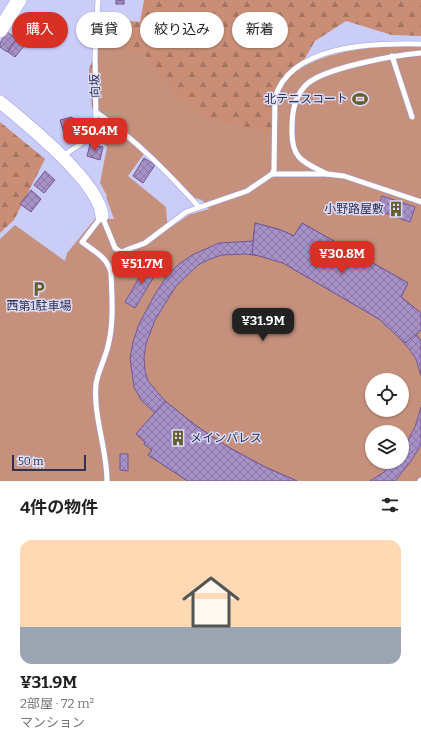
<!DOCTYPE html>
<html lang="ja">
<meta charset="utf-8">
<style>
body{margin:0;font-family:Bitter,"Noto Sans JP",serif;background:#f2f2f2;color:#222;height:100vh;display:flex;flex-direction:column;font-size:15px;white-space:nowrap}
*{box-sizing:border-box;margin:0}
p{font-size:13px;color:#767676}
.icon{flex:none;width:22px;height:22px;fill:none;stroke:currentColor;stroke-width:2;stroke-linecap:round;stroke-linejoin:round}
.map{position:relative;height:481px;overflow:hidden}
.sheet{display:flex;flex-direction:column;background:#fff;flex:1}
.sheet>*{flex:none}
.banner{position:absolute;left:12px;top:12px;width:397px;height:36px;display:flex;gap:8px}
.fabs{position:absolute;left:365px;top:373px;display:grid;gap:8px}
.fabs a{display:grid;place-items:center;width:44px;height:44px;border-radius:50%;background:#fff;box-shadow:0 1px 3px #0004;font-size:20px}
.scale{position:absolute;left:12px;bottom:10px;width:74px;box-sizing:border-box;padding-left:4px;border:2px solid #31314e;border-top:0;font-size:11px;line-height:14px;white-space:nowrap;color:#31314e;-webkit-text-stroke:3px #dadcf9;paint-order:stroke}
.price{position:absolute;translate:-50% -34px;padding:0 9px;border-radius:8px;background:#d93025;color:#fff;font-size:13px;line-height:26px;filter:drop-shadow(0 1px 2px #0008)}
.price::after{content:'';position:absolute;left:50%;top:24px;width:12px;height:9px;margin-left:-6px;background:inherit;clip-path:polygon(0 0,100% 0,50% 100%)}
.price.active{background:#222;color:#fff}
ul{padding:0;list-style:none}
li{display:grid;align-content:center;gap:8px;height:212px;padding:0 20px}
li+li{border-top:1px solid #e0e0e0}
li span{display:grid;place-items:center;height:124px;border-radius:12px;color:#555}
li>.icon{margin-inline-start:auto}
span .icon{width:72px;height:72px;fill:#fffc;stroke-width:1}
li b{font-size:17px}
h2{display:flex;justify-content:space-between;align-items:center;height:48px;padding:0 20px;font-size:17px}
.tag{padding:0 14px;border-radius:18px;background:#fff;box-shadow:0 1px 3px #0004;font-size:14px;line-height:36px}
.tag.active{background:#d93025;color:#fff}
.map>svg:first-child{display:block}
.forest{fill:url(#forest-firs)}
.green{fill:#c5917c;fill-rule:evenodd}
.building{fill:url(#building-cross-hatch);stroke:#735797}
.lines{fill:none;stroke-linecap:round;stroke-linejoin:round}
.service-casing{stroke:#9e9fe6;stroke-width:6}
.tertiary-casing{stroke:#9e9fe6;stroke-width:14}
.secondary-casing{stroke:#9e9fe6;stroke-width:16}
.service{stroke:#fff;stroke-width:5}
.tertiary{stroke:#fff;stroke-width:13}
.secondary{stroke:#fff;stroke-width:15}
.labels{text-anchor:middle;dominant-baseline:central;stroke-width:3;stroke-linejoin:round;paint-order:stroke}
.street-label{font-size:12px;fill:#31314e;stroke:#dadcf9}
.poi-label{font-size:12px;fill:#31314e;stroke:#dadcf9;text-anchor:end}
</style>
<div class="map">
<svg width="421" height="481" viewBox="0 0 421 481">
<defs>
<pattern id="forest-firs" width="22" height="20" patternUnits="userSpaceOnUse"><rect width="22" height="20" fill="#ca8e76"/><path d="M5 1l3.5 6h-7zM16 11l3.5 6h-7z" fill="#a57563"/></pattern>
<pattern id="building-cross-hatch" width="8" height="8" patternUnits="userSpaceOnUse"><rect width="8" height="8" fill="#a791c7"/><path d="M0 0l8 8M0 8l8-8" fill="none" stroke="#8977a4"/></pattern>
</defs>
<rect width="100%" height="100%" fill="#cbcdf9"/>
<g class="forest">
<polygon points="144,0 421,0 421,36 392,35 346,21 315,41 286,91 281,112 282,135 309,145 421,146 421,266 315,206 290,205 207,221 163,266 148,257 121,303 133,311 127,325 122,342 120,384 116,370 115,295 105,292 106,322 102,345 94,363 90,383 89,467 76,479 54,469 27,477 23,481 0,481 0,392 51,365 69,347 83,260 88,255 117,275 133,268 140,251 189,215 210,209 221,210 201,192 184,188 145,150 92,108 89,69 101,40 106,19 140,22"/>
<polygon points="0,122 45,159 14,220 0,233"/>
</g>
<path class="green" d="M399,45L421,47V481H0V239L15,225L65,261L67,253L95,219H114L106,197L107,196L100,183L107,147L95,135L99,124V116L144,154L128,176L166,207L167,221L171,227L189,215L209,209L202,200L192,197L99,111L98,47L143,52L175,96L211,119L278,134C279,119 275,103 282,89C300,53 364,48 399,45ZM372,380H402V410H372ZM372,432H402V462H372Z"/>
<g class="building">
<rect x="116" y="0" width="8" height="4"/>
<polygon points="7,32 17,39 7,52 0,47 0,43"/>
<polygon points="18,37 25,45 15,57 8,52"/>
<polygon points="72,117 78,136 66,140 60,120"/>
<polygon points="90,144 103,147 100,160 87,156"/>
<polygon points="144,158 155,165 143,183 133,176"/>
<polygon points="45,171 55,180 44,193 34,185"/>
<polygon points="31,190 41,199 31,212 20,204"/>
<polygon points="382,196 415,207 410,222 377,210"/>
<polygon points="255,223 281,230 294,236 302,223 408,283 401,297 421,313 421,330 416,334 421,341 421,376 416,359 410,350 397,335 379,319 283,263 261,256 245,254 222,255 210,259 198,265 176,286 155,320 146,344 144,357 145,371 148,381 165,401 195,425 228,447 265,467 297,481 188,481 148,455 152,450 144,444 145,442 136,434 155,413 141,400 134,387 130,358 133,342 139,324 154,296 166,277 179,264 192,255 219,243 253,241"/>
<polygon points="255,223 281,230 294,236 302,223 408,283 401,297 421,313 421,330 405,343 379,319 283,263 252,254"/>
<polygon points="149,261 159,268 135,308 125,302"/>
<polygon points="165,401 195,425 228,447 265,467 297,481 188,481 148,455 152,450 144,444 145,442 136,434"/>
<polygon points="421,407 421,445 411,461 395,481 370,481 384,472 394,462 402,462 402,451 415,427"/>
<polygon points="120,454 128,454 128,471 120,470"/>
</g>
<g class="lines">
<defs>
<g id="service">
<polyline points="392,56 412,117"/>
<path d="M96,112C135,139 167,172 199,207"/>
<polyline points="63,156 86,140 96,126 95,54 98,0"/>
<polyline points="272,174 327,174 344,176 421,202"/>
<path d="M327,174C303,162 291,159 292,129C292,113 294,98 305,86C321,68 396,55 421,53"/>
<path d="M102,216L115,248L121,252L145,243L186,212L247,191L272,174L274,170L275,98C290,44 375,43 421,44"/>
<path d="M102,216L82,242C94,251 108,258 111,273C112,298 114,323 108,346C105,359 98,371 96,384C93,416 107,449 107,481"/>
<polyline points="420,481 421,480"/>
</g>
<path id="tertiary" d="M0,102C26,123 100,183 102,216"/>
<polyline id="secondary" points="0,30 19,0"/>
</defs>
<use href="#service" class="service-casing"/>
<use href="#tertiary" class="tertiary-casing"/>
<use href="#secondary" class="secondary-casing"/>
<use href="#service" class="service"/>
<use href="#tertiary" class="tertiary"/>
<use href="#secondary" class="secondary"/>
</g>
<defs>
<symbol id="stadium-bare" viewBox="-9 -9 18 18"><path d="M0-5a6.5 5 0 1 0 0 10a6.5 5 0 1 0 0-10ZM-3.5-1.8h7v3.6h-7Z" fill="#645e2a" stroke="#dadcf9" stroke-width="2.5" paint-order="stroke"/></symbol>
<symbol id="building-bare" viewBox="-9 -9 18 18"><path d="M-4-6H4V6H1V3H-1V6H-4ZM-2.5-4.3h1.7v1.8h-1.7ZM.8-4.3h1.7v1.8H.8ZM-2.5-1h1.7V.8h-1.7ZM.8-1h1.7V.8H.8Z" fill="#645e2a" stroke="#dadcf9" stroke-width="2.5" paint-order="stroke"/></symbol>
<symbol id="parking-bare" viewBox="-9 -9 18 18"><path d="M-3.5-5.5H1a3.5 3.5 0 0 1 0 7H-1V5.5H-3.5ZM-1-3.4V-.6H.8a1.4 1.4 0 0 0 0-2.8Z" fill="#645e2a" stroke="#dadcf9" stroke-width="2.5" paint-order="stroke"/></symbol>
</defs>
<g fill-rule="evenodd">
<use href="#stadium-bare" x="349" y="88" width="22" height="22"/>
<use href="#building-bare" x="385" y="198" width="22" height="22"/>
<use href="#parking-bare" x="28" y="278" width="22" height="22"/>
<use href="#building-bare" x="167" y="427" width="22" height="22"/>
</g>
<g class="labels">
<g class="street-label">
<text transform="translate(95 86) rotate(-92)">向坂</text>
</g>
<g class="poi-label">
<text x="348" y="99">北テニスコート</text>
<text x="384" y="209">小野路屋敷</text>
<text x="39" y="306" text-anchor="middle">西第1駐車場</text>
<text x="190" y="438" text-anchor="start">メインパレス</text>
</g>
</g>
</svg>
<div class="fabs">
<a><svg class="icon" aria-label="locate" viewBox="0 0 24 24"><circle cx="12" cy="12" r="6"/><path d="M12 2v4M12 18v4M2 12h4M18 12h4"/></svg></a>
<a><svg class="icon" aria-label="layers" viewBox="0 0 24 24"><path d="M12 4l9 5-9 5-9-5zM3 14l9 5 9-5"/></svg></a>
</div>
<div class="scale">50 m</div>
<b class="price" style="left:95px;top:152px">¥50.4M</b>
<b class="price" style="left:342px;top:275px">¥30.8M</b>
<b class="price" style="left:142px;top:285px">¥51.7M</b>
<b class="price active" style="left:263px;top:342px">¥31.9M</b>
<div class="banner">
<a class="tag active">購入</a>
<a class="tag">賃貸</a>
<a class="tag">絞り込み</a>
<a class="tag">新着</a>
</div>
</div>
<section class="sheet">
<h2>4件の物件<svg class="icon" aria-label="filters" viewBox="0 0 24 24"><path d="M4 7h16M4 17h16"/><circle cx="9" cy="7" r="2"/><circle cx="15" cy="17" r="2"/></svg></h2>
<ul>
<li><span style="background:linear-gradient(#ffd9b3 70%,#9aa5b1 0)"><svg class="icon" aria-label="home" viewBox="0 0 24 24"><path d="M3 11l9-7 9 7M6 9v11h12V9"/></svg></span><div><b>¥31.9M</b><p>2部屋 · 72 m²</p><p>マンション</p></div></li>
</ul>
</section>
